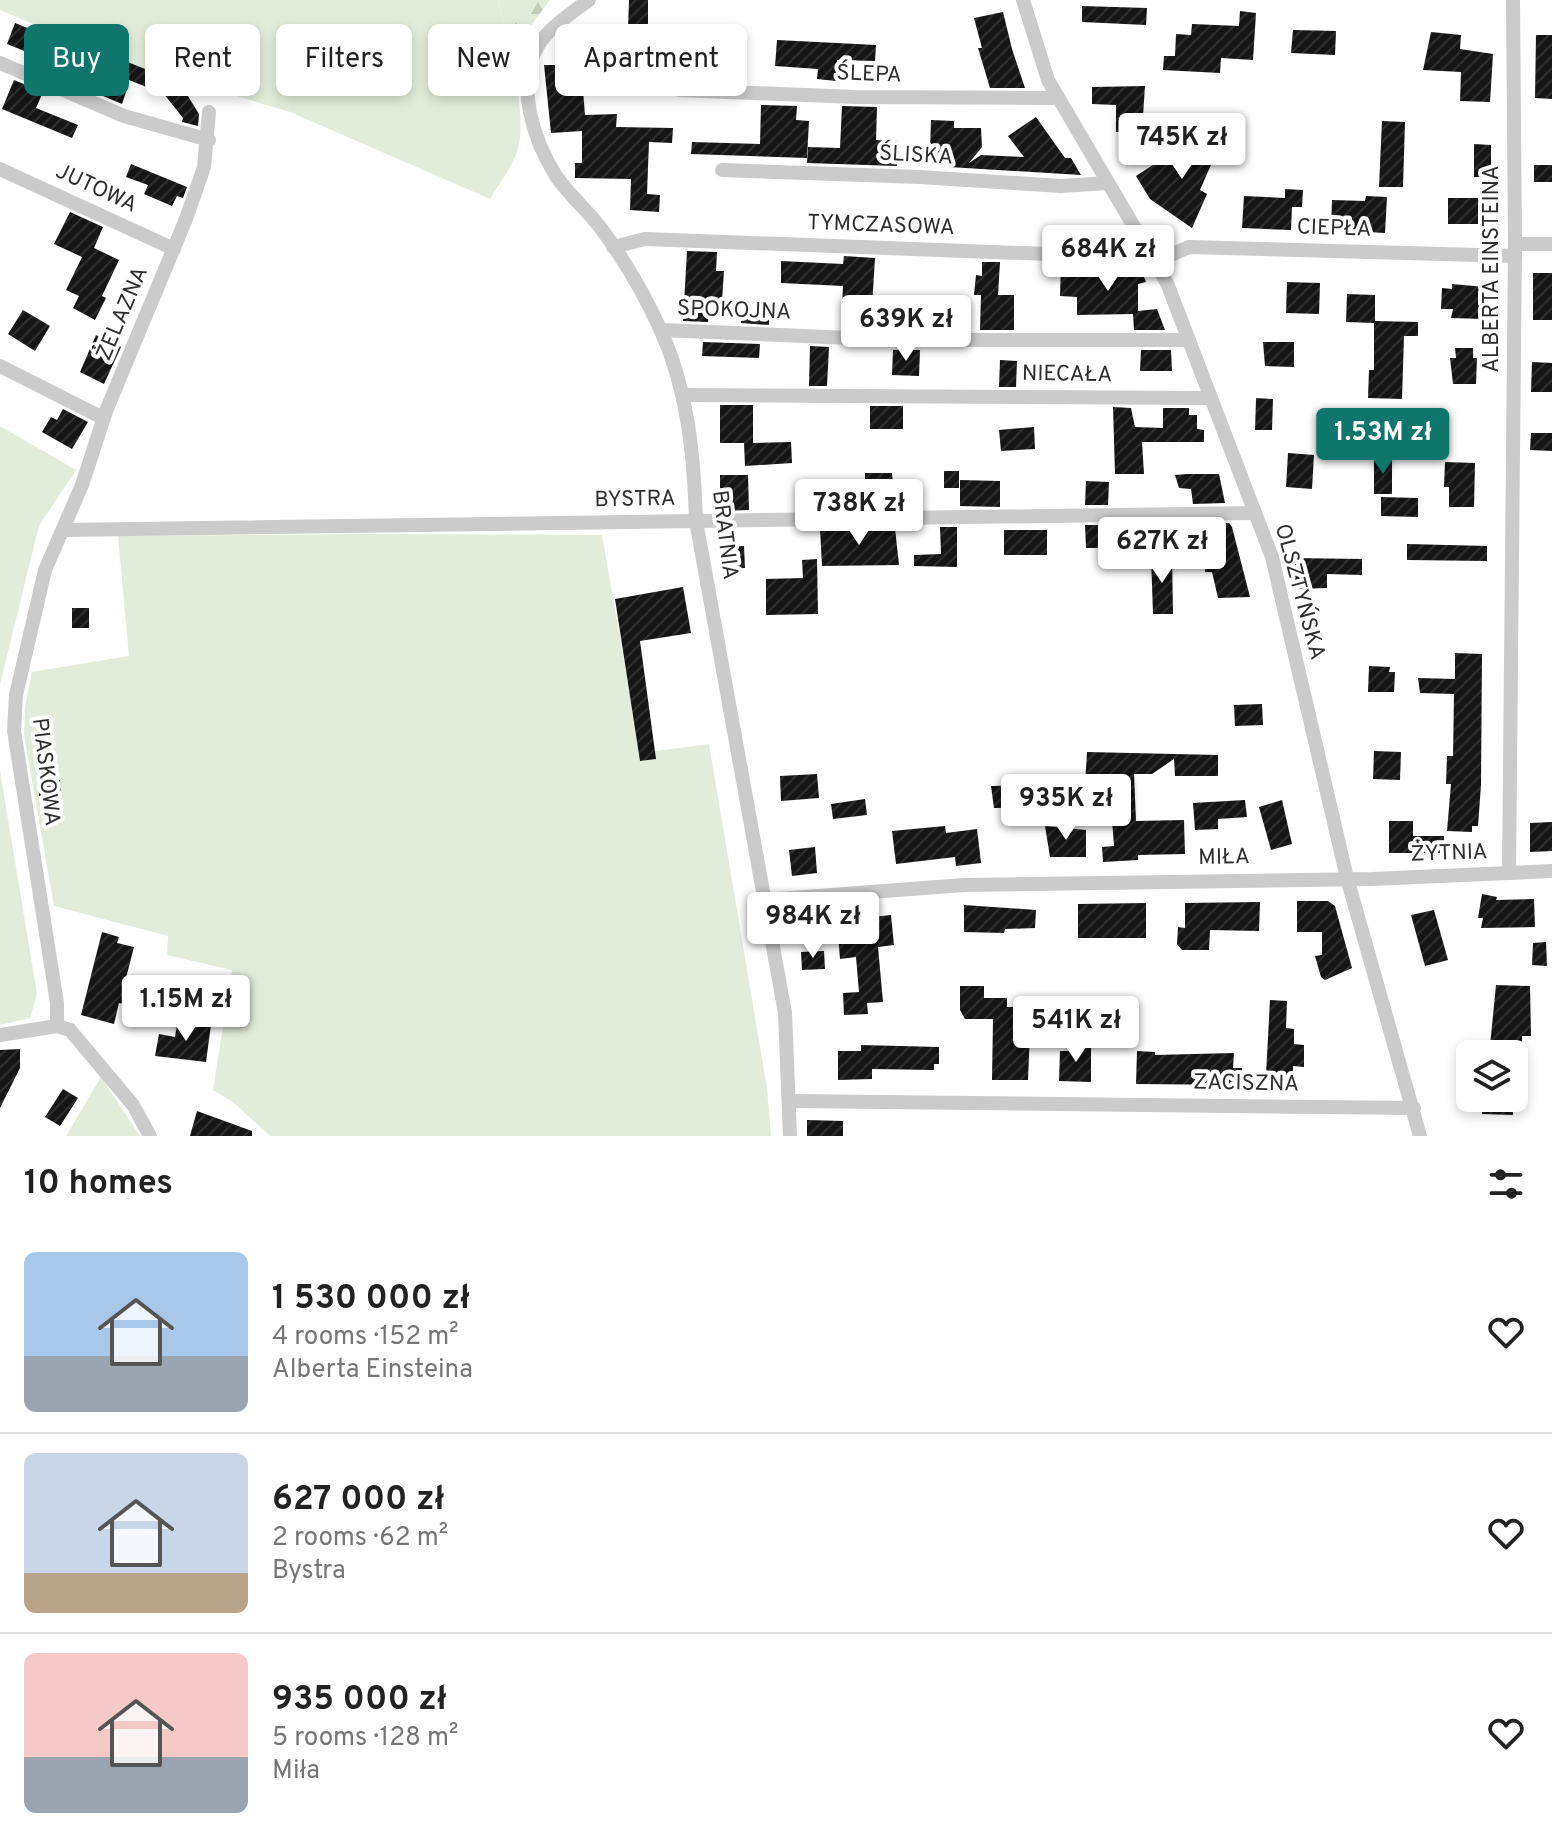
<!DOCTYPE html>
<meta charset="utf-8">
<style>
body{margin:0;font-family:Overpass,sans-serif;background:#f6f6f6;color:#222;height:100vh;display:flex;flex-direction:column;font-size:30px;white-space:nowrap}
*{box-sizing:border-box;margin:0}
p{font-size:26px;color:#767676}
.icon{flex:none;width:44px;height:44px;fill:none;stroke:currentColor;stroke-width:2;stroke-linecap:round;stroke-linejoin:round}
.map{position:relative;height:1136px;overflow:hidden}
.panel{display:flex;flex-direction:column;background:#fff;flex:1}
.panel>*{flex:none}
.guide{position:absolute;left:24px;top:24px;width:800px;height:72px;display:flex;gap:16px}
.tools{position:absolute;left:1456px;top:1040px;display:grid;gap:16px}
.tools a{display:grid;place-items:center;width:72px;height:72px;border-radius:12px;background:#fff;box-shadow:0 4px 12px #0003;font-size:40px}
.price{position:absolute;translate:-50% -68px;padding:0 18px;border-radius:8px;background:#fff;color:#222;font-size:26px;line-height:52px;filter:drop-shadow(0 2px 4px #0008)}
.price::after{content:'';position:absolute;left:50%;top:48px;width:24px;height:18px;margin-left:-12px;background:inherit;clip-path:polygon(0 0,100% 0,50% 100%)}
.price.current{background:#0f766e;color:#fff}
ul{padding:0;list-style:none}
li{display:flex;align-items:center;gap:24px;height:200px;padding:0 24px}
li+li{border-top:2px solid #e0e0e0}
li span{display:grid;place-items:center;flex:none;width:224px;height:160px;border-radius:12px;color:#555}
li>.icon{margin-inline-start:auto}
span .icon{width:96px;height:96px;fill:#fffc;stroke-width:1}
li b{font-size:34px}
h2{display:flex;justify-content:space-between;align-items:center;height:96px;padding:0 24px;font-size:34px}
.tag{padding:0 28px;border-radius:12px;background:#fff;box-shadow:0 4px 12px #0003;font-size:28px;line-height:72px}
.tag.current{background:#0f766e;color:#fff}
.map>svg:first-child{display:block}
.green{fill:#e3ecda}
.forest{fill:url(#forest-firs)}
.building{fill:url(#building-hatch)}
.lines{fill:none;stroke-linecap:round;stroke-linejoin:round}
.minor{stroke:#cbcbcb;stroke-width:14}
.labels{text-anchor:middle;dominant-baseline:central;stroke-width:8;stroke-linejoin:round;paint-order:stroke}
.street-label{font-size:22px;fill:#2e2e2e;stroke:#fff}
</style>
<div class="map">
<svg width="1552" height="1136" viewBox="0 0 1552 1136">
<defs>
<pattern id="forest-firs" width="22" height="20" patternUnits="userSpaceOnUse" patternTransform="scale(2)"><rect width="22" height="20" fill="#e3ecda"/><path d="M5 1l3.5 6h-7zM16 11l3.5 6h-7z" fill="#c3cbbb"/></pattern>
<pattern id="building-hatch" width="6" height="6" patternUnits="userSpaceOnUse" patternTransform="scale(2)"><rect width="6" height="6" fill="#151515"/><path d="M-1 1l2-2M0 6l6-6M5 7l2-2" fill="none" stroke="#2f2f2f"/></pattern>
</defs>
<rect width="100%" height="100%" fill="#fff"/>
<g class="green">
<path d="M0,0H498C507,36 528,114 518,149C513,166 499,183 490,199L290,112L210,88L182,86L0,10Z"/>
<polygon points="0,426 76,470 39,526 0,684"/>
<polygon points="364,534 602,535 640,753 709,744 767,1088 771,1136 270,1136 233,1102 213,1090 232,970 167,955 168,936 54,906 24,735 25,707 32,672 129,656 118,536"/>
<polygon points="0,771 37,994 30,1018 0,1025"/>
<polygon points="101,1077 136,1130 140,1136 66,1136"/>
</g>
<polygon class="forest" points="498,0 550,0 511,52"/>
<g class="building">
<polygon points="629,0 648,0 648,36 701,38 700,52 599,50 599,58 578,58 578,35 584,35 584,26 628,28"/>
<polygon points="1082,6 1147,8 1146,25 1082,22"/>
<polygon points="1240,11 1256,13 1253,60 1221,58 1220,73 1163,70 1164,56 1175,56 1176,34 1191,35 1192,24 1239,26"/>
<polygon points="1003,12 1012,49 1025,88 990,88 978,48 982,48 974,18"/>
<polygon points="15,23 40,33 32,54 7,44"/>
<polygon points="1293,30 1336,31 1335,55 1291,53"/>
<polygon points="1431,32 1461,35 1460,49 1493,54 1490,102 1460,101 1461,72 1423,70"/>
<polygon points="1536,35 1552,35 1552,99 1535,98"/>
<polygon points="777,40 876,45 875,61 837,60 836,81 817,79 818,69 775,66"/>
<polygon points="125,61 180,83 199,114 198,126 182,122 183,118 164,94 119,76"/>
<polygon points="544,65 581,65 585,115 617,114 616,127 673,128 672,143 649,142 647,194 660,195 659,212 630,210 631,179 575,178 575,163 582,163 582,131 551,133"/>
<polygon points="14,80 43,92 36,108 78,125 72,138 2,109"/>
<polygon points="100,81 126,92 122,104 96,93"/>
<polygon points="1145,86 1143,116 1157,116 1156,143 1136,143 1136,132 1116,132 1116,105 1092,104 1092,87"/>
<polygon points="761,105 797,106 796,120 809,121 807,158 691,154 692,142 760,144"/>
<polygon points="842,106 877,107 876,140 898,141 897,166 807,163 808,147 840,148"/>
<polygon points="1036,117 1065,158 1071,158 1081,175 949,167 949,153 930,152 931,120 954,121 954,128 981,128 982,147 969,163 981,155 1024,157 1008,136"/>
<polygon points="1382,121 1405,122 1403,187 1379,187"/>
<polygon points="1199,135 1224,135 1200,190 1207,194 1192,228 1150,199 1136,176 1167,156 1180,176"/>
<polygon points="1474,144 1491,145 1491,177 1474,177"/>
<polygon points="131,164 187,187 183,198 177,196 172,206 144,194 148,185 126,177"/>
<rect x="1534" y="165" width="18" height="17"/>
<polygon points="1285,189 1303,190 1302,207 1292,207 1291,230 1242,228 1244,196 1285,198"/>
<polygon points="1366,196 1387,197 1385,233 1331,230 1332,200 1365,201"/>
<rect x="1448" y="198" width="37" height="26"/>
<polygon points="70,212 103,227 94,248 119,260 102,296 106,298 95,320 73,308 79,296 66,290 82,257 54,244"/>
<polygon points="687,251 717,252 716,271 724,271 722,300 710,299 708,322 683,321"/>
<polygon points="844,256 875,258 871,323 856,322 857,312 842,306 843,286 781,283 781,261 843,264"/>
<polygon points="982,262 1000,262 998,295 1014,295 1014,330 980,330 981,295 974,295 976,275 982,276"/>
<polygon points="1061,264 1128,267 1139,264 1146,282 1138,284 1138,311 1157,309 1165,330 1134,330 1133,314 1077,315 1077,297 1060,296"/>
<rect x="1533" y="273" width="19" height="47"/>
<polygon points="1287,282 1320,283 1319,314 1286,313"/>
<polygon points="1452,284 1485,287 1484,319 1451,318 1453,309 1441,309 1442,288 1452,289"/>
<polygon points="1347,294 1375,295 1375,321 1418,322 1418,336 1404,336 1402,399 1368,398 1369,370 1374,370 1374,323 1346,322"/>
<polygon points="23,310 50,326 35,351 8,334"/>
<polygon points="741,313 769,314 769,325 741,323"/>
<polygon points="96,335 121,347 104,384 80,372"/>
<polygon points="703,342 760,344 759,358 702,356"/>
<polygon points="1263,342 1294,342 1294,367 1265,366"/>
<polygon points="810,346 829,347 827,386 809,386"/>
<polygon points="1455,348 1473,348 1473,358 1477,358 1476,384 1453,384 1450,358 1456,358"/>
<polygon points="893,350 920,350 919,376 892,375"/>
<polygon points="1141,350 1171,350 1172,371 1140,371"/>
<polygon points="1000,360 1017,361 1016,387 999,387"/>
<polygon points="1532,362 1552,363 1552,392 1531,392"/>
<polygon points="1256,398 1273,399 1272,430 1255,430"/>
<polygon points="720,405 753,405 753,443 791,442 792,463 745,466 744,443 720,443"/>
<rect x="870" y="406" width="33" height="23"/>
<polygon points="1113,407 1131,408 1135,427 1163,428 1163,408 1189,408 1189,415 1197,415 1197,429 1204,430 1204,442 1142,442 1144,474 1115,474"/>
<polygon points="63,409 88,422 72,449 42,432 51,417 57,420"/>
<polygon points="1034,427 1035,449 1001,451 999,430"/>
<polygon points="1531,433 1552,433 1552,451 1530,450"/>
<polygon points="1288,453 1314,455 1312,489 1286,487"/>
<rect x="1374" y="458" width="18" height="36"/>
<polygon points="1445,462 1475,463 1474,507 1449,507 1449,487 1444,487"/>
<rect x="944" y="471" width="15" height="17"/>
<polygon points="865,473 892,473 895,508 865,509"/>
<polygon points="1187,474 1219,474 1225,503 1193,504 1191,489 1179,488 1175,475"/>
<polygon points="720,475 748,475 749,510 720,511"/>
<polygon points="960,480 1000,481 1000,507 960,506"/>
<polygon points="1086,481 1109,482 1108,505 1085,505"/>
<polygon points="1381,497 1418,498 1418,517 1381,516"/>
<polygon points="1229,523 1232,527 1250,597 1218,598 1212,572 1205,572 1204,524"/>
<polygon points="1085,525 1129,525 1129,548 1086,548"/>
<polygon points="940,527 957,527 957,567 914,566 914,555 941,554"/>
<polygon points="895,528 899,565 822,566 820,529"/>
<rect x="1004" y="530" width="43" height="25"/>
<polygon points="1407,544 1487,546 1487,561 1407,560"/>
<polygon points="744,546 745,568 722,569 720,547"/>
<polygon points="1151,556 1172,556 1173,614 1153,614"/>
<polygon points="1292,558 1362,559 1362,575 1327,574 1327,588 1296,589"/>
<polygon points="817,559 818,614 766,615 766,579 803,578 802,560"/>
<polygon points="683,587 691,633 640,641 656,759 640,761 615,599"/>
<rect x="72" y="608" width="17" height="20"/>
<polygon points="1455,653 1482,654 1481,785 1478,826 1472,826 1472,832 1447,831 1451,784 1446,784 1447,756 1453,756 1454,694 1420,693 1418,678 1455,679"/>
<polygon points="1369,666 1390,667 1389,672 1395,672 1394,692 1368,692"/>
<polygon points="1262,704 1263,725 1235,726 1234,705"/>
<polygon points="1374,751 1401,752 1400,780 1373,779"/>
<polygon points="1087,752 1218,755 1218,776 1175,776 1174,759 1152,774 1134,774 1136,821 1184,820 1185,854 1138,855 1138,860 1103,862 1102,847 1114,846 1112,819 1092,819 1092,784 1085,784"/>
<polygon points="817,774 819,798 781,801 780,776"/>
<polygon points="60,780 61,794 39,796 38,782"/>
<polygon points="1039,785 1042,807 994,808 991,786"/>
<polygon points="865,799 867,815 833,819 831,804"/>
<polygon points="1245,800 1247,817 1218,819 1218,829 1195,830 1193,803"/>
<polygon points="1282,800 1292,844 1271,850 1259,807"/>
<polygon points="1389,821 1413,821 1413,836 1444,836 1444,853 1389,853"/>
<polygon points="1552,822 1552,851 1530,852 1530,823"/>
<polygon points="945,826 946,833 977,829 981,863 956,866 955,857 896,864 892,831"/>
<polygon points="1045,826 1086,830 1086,857 1050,857"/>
<polygon points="815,847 817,873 792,876 789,850"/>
<polygon points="1482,894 1497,897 1496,900 1534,899 1535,927 1481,928 1483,918 1478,918"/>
<polygon points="1297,901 1328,901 1335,906 1352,968 1325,980 1321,977 1315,956 1322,955 1322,932 1297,932"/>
<polygon points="1260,902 1259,931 1210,930 1209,950 1182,950 1177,944 1178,927 1185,928 1185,903"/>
<polygon points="1146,903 1146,938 1078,938 1078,904"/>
<polygon points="964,905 1036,910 1035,928 1005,929 1004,933 964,932"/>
<polygon points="1434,910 1448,960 1425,966 1411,915"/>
<polygon points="891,915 894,945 878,947 883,1002 867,1003 868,1014 844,1015 843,993 859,992 856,957 840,959 837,921"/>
<polygon points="102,932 119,937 117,943 134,947 126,978 163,988 160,1001 150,999 148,1008 119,1003 114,1024 81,1015"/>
<polygon points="1546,942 1547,966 1532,965 1533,943"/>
<polygon points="824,951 825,969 802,970 801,952"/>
<polygon points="1496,985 1530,986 1531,1036 1522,1036 1522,1048 1490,1046"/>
<polygon points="960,986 984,986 984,998 1007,998 1007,1007 1031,1007 1028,1080 992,1080 993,1019 965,1019 960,1010"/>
<polygon points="1270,1000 1287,1001 1286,1028 1294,1029 1294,1044 1304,1045 1304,1067 1293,1066 1293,1075 1266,1075"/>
<polygon points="195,1022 211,1025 206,1062 155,1056 159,1034 175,1037 177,1025 194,1028"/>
<polygon points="1074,1044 1091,1044 1091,1082 1059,1081 1060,1051 1073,1051"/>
<polygon points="861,1045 939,1047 939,1064 934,1064 934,1070 872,1069 872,1079 838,1080 838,1051 861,1051"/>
<polygon points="20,1049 20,1068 0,1108 0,1050"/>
<polygon points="1137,1051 1155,1052 1155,1055 1234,1053 1233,1068 1242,1068 1242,1085 1136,1084"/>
<polygon points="63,1089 78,1098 60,1126 45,1117"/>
<polygon points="1482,1098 1513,1098 1513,1115 1482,1114"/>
<polygon points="197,1111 252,1131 252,1136 190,1136"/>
<polygon points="807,1120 843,1121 843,1136 807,1136"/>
</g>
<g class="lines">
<g class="minor">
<path d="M589,0C572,13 551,26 539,44C514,83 534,141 556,176C568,194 586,209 600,227C623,258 645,295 661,331C688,391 694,456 696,521L785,1013L790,1136"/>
<polyline points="1023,0 1048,80 1167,283 1272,557 1347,878 1420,1136"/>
<polyline points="0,63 124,116 209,140"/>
<polyline points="679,90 855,97 1058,98"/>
<polyline points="0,169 174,249"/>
<polyline points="722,170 920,177 1061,186 1108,183"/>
<polyline points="1515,244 1552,244"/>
<polyline points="613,247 645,239 1128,257 1148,250"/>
<polyline points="1155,262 1189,247 1515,256"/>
<polyline points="661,330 897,340 1189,340"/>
<polyline points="0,366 103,418"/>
<polyline points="683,395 1211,398"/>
<polyline points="64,530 1254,513"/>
<polyline points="1509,873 1515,244 1513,0"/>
<polyline points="765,900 964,885 1372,879 1552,871"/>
<polyline points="57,1026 57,1003 14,731 16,695 45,570 82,485 106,411 186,219 204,167 209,112"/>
<polyline points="0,1035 57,1026 70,1030 133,1105 150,1136"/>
<polyline points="790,1101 1414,1108"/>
</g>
</g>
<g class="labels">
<g class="street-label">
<text transform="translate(869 75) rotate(2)">ŚLEPA</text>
<text transform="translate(916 156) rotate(3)">ŚLISKA</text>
<text transform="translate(96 189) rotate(25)">JUTOWA</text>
<text transform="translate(881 226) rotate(2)">TYMCZASOWA</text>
<text transform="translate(1334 229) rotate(2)">CIEPŁA</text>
<text transform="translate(1492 269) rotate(-90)">ALBERTA EINSTEINA</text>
<text transform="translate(734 311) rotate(2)">SPOKOJNA</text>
<text transform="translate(123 314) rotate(-67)">ŻELAZNA</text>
<text transform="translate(1067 375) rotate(1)">NIECAŁA</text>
<text transform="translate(635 500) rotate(-1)">BYSTRA</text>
<text transform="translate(724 535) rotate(83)">BRATNIA</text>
<text transform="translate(1299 592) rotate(75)">OLSZTYŃSKA</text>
<text transform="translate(45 772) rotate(83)">PIASKOWA</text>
<text transform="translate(1449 854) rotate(-2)">ŻYTNIA</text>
<text transform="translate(1224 858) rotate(-1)">MIŁA</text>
<text transform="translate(1246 1084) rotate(1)">ZACISZNA</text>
</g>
</g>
</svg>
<div class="tools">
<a><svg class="icon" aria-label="layers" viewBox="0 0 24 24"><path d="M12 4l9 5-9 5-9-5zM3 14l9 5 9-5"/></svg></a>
</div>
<b class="price" style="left:1182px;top:181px">745K zł</b>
<b class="price" style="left:1108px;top:293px">684K zł</b>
<b class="price" style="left:906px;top:363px">639K zł</b>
<b class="price current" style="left:1383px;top:476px">1.53M zł</b>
<b class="price" style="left:859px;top:547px">738K zł</b>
<b class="price" style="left:1162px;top:585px">627K zł</b>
<b class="price" style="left:1066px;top:842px">935K zł</b>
<b class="price" style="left:813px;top:960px">984K zł</b>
<b class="price" style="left:186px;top:1043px">1.15M zł</b>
<b class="price" style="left:1076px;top:1064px">541K zł</b>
<div class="guide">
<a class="tag current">Buy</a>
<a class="tag">Rent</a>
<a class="tag">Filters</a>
<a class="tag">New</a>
<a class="tag">Apartment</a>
</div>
</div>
<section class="panel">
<h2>10 homes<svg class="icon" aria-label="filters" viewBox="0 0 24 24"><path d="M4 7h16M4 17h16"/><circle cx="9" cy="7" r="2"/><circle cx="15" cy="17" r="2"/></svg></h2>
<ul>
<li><span style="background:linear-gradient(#a9c7e8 65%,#9aa5b1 0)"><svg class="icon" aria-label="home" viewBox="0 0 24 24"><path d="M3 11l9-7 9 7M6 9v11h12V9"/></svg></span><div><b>1 530 000 zł</b><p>4 rooms · 152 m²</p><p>Alberta Einsteina</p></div><svg class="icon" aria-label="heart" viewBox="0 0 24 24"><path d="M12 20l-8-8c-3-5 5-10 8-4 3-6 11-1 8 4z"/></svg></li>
<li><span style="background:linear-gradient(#c9d6e8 75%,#b9a48a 0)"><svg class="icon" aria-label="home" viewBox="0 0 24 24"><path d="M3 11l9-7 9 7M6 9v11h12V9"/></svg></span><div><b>627 000 zł</b><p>2 rooms · 62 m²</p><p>Bystra</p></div><svg class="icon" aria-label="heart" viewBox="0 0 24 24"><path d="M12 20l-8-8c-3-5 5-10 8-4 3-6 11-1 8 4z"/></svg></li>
<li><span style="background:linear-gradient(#f6c9c9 65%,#9aa5b1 0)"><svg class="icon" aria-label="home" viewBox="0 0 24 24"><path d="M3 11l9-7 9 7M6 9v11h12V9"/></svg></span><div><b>935 000 zł</b><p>5 rooms · 128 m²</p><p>Miła</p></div><svg class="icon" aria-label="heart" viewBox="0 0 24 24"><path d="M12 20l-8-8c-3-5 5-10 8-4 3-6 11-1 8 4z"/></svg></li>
</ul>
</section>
